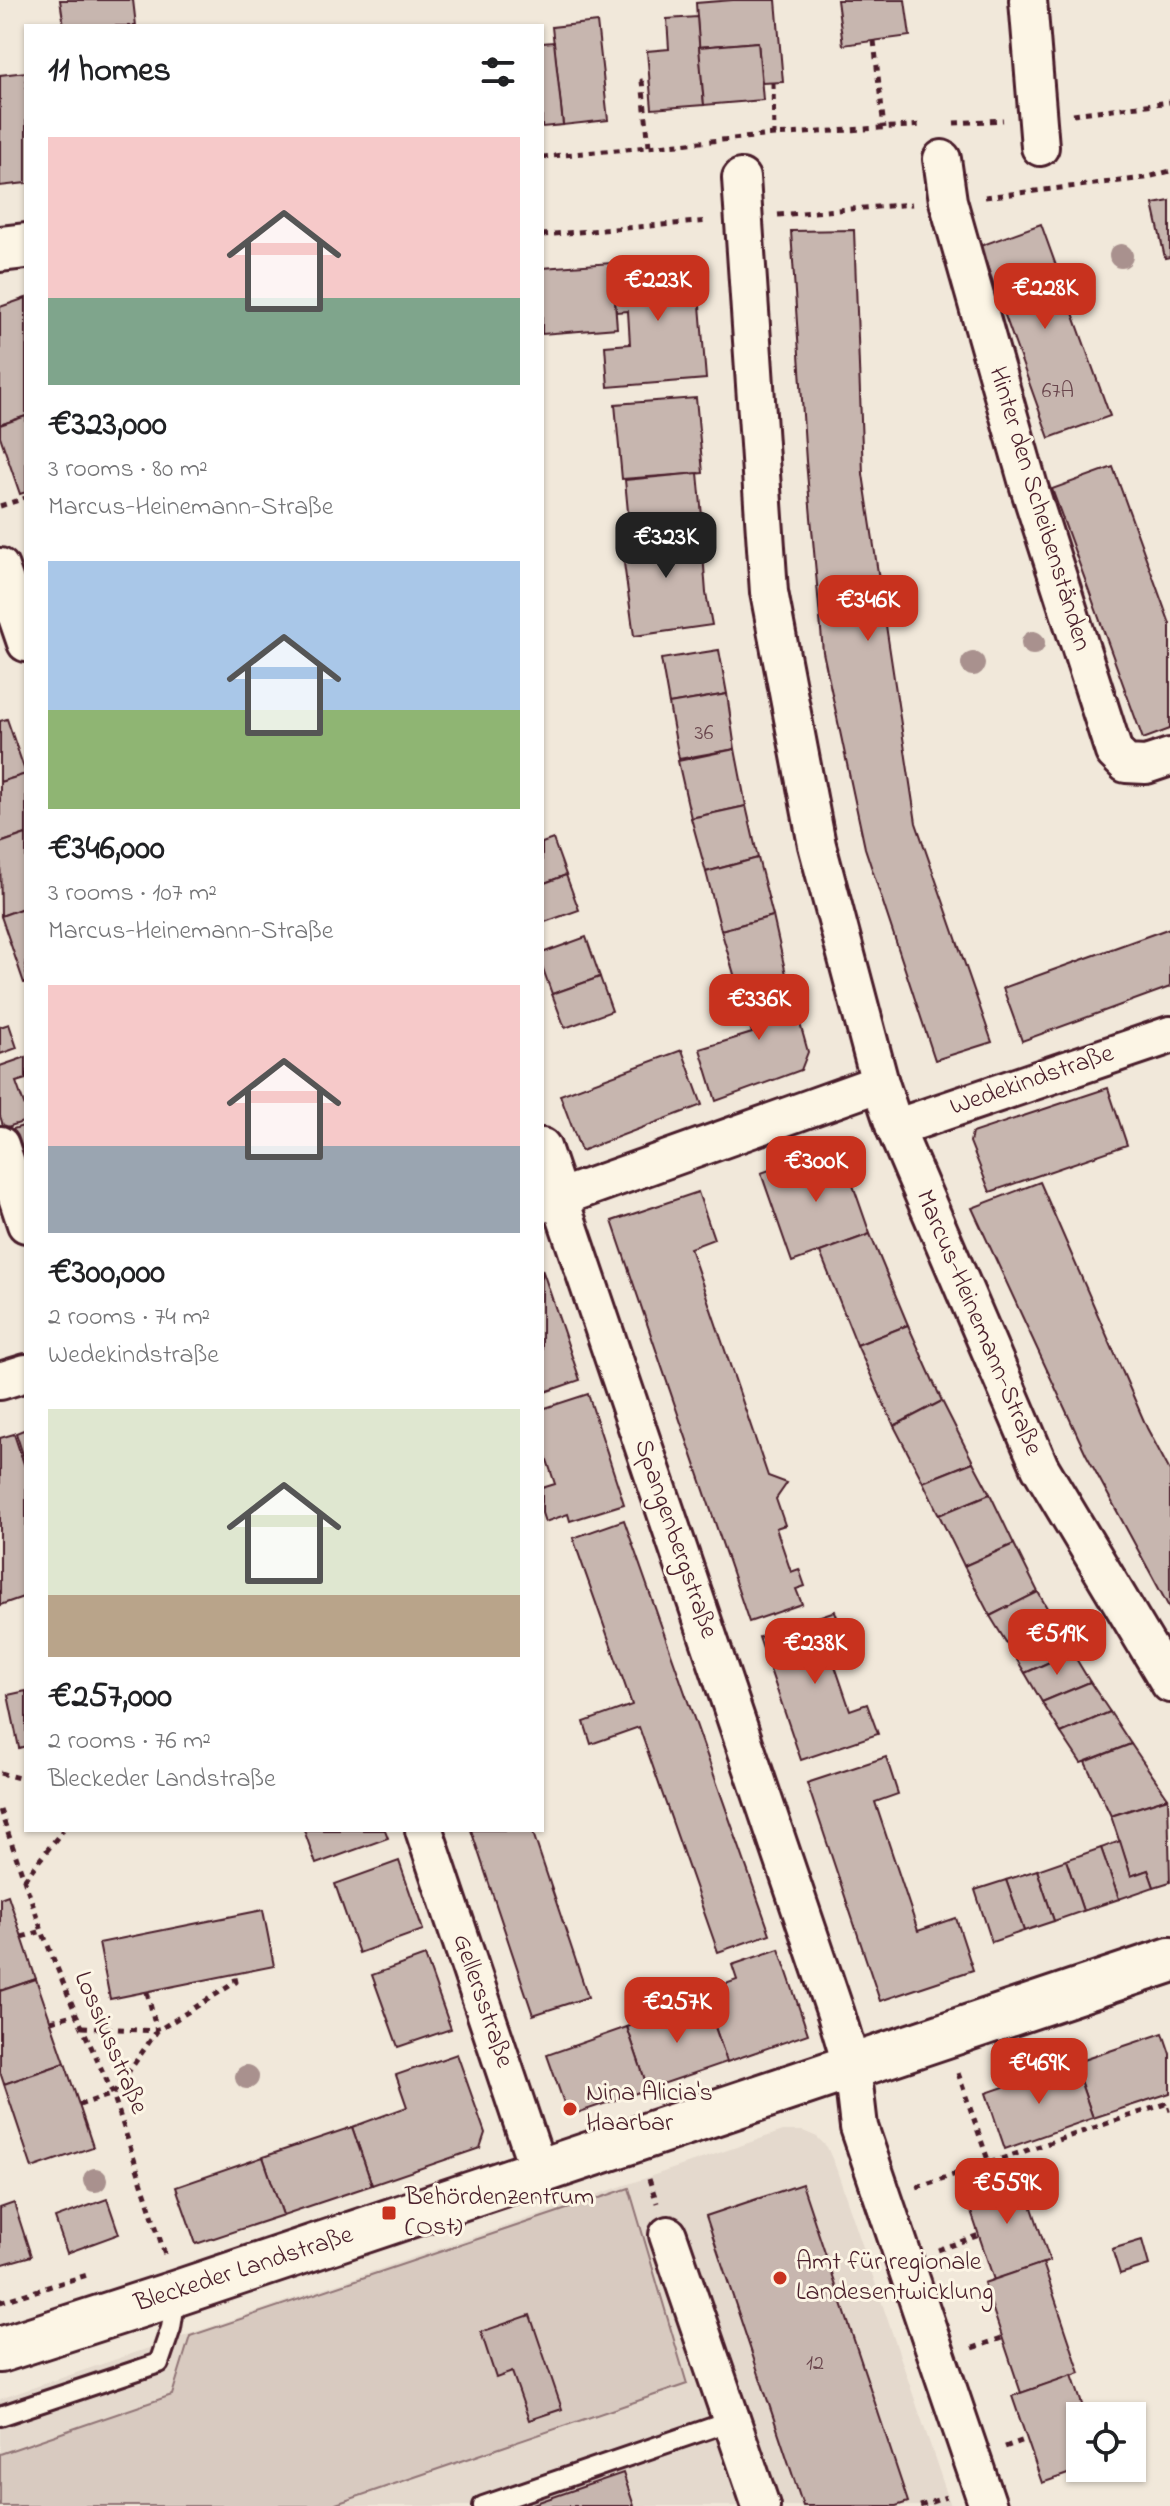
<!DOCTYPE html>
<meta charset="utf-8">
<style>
body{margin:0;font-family:"Indie Flower",sans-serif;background:#f2f2f2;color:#202124;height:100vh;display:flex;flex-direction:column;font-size:30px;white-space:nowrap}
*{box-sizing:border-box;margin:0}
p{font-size:26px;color:#757577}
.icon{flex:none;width:44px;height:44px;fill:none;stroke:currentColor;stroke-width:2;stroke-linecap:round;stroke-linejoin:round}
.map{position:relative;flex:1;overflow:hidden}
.sheet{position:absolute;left:24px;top:24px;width:520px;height:1808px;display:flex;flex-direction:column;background:#fff;border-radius:0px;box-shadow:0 2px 6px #0004}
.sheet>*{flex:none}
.tools{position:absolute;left:1066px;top:2402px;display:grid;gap:16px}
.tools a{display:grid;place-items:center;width:80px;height:80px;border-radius:0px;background:#fff;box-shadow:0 2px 6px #0004;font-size:40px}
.price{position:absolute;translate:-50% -68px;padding:0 18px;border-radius:16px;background:#c8321e;color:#fff;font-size:26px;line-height:52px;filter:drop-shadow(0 2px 4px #0008)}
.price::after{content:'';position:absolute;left:50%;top:48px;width:24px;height:18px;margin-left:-12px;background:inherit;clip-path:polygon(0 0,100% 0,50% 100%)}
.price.on{background:#222;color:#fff}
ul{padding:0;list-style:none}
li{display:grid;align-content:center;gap:16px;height:424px;padding:0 24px}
li span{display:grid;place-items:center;height:248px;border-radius:0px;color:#555}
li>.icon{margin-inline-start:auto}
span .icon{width:144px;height:144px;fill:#fffc;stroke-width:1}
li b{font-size:34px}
h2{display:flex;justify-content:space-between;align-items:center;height:96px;padding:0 24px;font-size:34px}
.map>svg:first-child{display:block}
.built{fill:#e4d9cd}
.green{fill:#d8cac0;stroke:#917476;stroke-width:2}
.building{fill:#c7b6af;stroke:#4a1f2b;stroke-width:2}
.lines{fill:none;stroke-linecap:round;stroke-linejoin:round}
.lane-casing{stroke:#4a1f2b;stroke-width:24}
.street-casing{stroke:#4a1f2b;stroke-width:42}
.secondary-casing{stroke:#4a1f2b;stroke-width:50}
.path{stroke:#4a1f2b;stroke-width:5;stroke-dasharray:6 6;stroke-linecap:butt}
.lane{stroke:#fcf5e5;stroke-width:18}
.street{stroke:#fcf5e5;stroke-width:36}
.secondary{stroke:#fcf5e5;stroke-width:44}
.tree{fill:#a9918e}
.poi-dot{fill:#c8321e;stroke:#fcf5e5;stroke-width:3}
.labels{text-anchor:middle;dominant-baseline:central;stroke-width:6;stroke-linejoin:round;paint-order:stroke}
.number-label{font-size:22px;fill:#69454c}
.street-label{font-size:26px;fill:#4a1f2b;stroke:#fcf5e5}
.poi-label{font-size:26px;fill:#4a1f2b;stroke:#fcf5e5;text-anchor:start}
</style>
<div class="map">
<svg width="1170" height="2506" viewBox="0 0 1170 2506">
<rect width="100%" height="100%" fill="#f1e8da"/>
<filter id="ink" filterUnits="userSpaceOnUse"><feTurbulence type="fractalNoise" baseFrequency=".0125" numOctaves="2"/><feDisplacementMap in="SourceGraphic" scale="16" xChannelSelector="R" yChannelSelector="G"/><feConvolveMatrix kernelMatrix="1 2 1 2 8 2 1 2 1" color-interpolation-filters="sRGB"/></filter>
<g filter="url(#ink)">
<polygon class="built" points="783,2131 803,2131 817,2137 827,2147 836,2168 951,2506 0,2506 0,2399"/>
<polygon class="green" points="629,2188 687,2384 330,2506 0,2506 0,2454 172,2395 190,2336"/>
<g class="building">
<polygon points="60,0 133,0 136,26 64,26"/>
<polygon points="733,0 776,0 783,82 762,83 758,42 699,47 696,3"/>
<polygon points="837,0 905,0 910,36 843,45"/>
<polygon points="697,17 704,105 652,109 647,51 669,49 667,19"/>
<polygon points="597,22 608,120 563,125 552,27"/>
<polygon points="554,42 563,125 542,127 542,43"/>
<polygon points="758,42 763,100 704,105 699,47"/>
<polygon points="26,72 26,183 0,186 0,75"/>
<polygon points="1170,201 1170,257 1165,258 1153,204"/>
<polygon points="1041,224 1110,416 1049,438 980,246"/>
<polygon points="854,230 863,474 916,823 992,1042 935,1060 865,848 823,652 806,461 791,231"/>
<polygon points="696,256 706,379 608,387 605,346 630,344 628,311 616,312 612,263"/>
<polygon points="612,263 617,328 542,334 542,268"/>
<polygon points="26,298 26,416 0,425 0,307"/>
<polygon points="696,398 703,473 622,479 615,404"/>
<polygon points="26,416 26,492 20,494 0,436 0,425"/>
<polygon points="1113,467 1170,624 1170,729 1143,739 1052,489"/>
<polygon points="698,473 703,527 630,533 625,480"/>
<polygon points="701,527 706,593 712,625 634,636 620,534"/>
<polygon points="719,650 727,694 669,704 661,659"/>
<polygon points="727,694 735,749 679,759 669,704"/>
<polygon points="7,719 26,774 0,782 0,721"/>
<polygon points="735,749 746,806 691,818 678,761"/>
<polygon points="26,774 26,834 0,843 0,782"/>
<polygon points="746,806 758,858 706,872 691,818"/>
<polygon points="26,834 26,907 1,916 0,843"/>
<polygon points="553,839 566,875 542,884 542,843"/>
<polygon points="758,858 773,916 721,930 706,872"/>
<polygon points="566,875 579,910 542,923 542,884"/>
<polygon points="26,907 26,983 24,983 1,916"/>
<polygon points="773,916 786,974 738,988 721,930"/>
<polygon points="1170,928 1170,987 1022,1041 1003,988"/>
<polygon points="586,937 600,977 552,994 542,966 542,953"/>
<polygon points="786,974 808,1052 801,1070 716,1101 700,1049 752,1033 738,988"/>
<polygon points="600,977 612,1011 565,1028 552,994"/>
<polygon points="9,1024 17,1048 0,1054 0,1027"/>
<polygon points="682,1050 702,1105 581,1151 560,1095"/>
<polygon points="26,1057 26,1079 16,1082 26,1110 26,1121 4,1128 0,1116 0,1066"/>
<polygon points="1108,1088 1127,1145 990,1192 970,1142 972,1133"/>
<polygon points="26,1125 26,1176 10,1130"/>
<polygon points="839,1145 870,1234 792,1262 761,1173"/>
<polygon points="1040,1182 1147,1428 1170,1471 1170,1609 1086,1454 972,1208"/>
<polygon points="698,1192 714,1239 690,1248 768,1476 787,1483 776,1499 785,1525 776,1528 791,1572 799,1569 805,1586 796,1589 802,1604 749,1622 612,1221"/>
<polygon points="870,1234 908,1325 857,1345 820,1252"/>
<polygon points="542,1269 580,1380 542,1393"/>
<polygon points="908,1325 942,1401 894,1426 857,1345"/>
<polygon points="588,1394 624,1504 570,1521 568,1514 545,1522 542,1513 542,1488 555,1484 546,1457 542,1458 542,1409"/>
<polygon points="942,1401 973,1462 923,1482 894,1426"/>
<polygon points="26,1429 26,1464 16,1433"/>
<polygon points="14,1434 26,1470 26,1596 0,1605 0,1438"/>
<polygon points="973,1462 990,1494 939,1515 923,1482"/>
<polygon points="990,1494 1014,1544 964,1566 939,1515"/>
<polygon points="624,1520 770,1934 718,1952 639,1727 591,1744 584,1722 632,1705 573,1538"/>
<polygon points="1014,1544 1038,1592 990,1616 964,1566"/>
<polygon points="1038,1592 1072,1652 1025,1673 990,1616"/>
<polygon points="835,1611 849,1651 832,1657 850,1710 867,1704 878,1734 801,1760 759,1637"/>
<polygon points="1072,1652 1090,1682 1042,1702 1025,1673"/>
<polygon points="1090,1682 1110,1712 1061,1733 1042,1702"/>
<polygon points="26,1691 26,1746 19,1748 8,1695"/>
<polygon points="1110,1712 1131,1744 1081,1763 1061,1733"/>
<polygon points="1131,1744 1168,1798 1111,1816 1085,1762"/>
<polygon points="886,1757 898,1794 875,1802 918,1931 956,1918 973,1970 880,2001 807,1783"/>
<polygon points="1168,1798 1170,1882 1154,1887 1148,1870 1131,1876 1111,1816"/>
<polygon points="304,1830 385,1830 388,1838 316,1864"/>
<polygon points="471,1830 532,1830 588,1997 533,2015"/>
<polygon points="1120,1841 1131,1876 1148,1870 1154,1887 1119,1899 1101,1848"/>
<polygon points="1101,1848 1119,1899 1083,1911 1066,1860"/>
<polygon points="1066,1860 1083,1911 1054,1921 1037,1870"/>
<polygon points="399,1861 423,1930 359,1953 335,1884"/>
<polygon points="1037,1870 1054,1921 1024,1931 1006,1880"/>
<polygon points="1006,1880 1024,1931 992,1942 975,1890"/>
<polygon points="8,1895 36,1979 0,1991 0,1898"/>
<polygon points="263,1910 274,1966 110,1999 99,1943"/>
<polygon points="779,1949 808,2034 727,2062 706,2001 720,1995 717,1987 737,1980 732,1965"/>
<polygon points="425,1956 451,2029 398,2047 372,1975"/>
<polygon points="36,1979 65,2063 4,2084 0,2072 0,1991"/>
<polygon points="706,2001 727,2062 648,2089 627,2027"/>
<polygon points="627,2027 648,2089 577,2113 565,2106 547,2055"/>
<polygon points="1163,2033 1170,2054 1170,2093 1093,2118 1074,2063"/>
<polygon points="457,2054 485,2133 480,2148 372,2185 352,2127 407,2107 396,2075"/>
<polygon points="65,2063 93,2147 32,2168 4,2084"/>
<polygon points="1074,2063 1093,2118 1005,2149 986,2093"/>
<polygon points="352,2127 372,2185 283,2215 263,2157"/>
<polygon points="263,2157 283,2215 196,2244 176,2187"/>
<polygon points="1020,2172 1050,2261 994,2280 964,2191"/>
<polygon points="802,2184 908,2502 896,2506 803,2506 706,2216"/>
<polygon points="107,2199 119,2234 67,2253 55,2218"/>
<polygon points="14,2203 31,2256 0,2265 0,2208"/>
<polygon points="1142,2240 1149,2265 1120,2274 1112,2249"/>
<polygon points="1043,2263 1080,2373 1021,2393 984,2283"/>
<polygon points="530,2315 562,2409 529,2420 512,2372 496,2378 481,2332"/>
<polygon points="1072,2375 1086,2416 1080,2416 1080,2468 1085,2468 1042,2483 1012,2396"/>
<polygon points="623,2473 634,2506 527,2506"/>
</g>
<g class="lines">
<defs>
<g id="lane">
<polyline points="0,2416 159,2363 171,2328 176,2296"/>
<polyline points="483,2506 731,2421"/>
</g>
<g id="street">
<polyline points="1028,0 1040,147"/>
<polyline points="942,159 948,201 1029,487 1114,752 1126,764 1146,765 1170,757"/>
<polyline points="741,178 769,592 817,845 880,1083 895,1128 1040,1467 1170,1684"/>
<polyline points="0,567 26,643"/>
<polyline points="895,1128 1170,1035"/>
<polyline points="0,1145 26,1224"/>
<polyline points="542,1147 836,2014 852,2067 859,2127 988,2506"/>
<polyline points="542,1204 880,1083"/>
<polyline points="0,1381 26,1373"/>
<polyline points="424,1830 539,2172"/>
<polyline points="668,2235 761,2506"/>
</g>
<g id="secondary">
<polyline points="0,249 26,246"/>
<polyline points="0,2350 177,2293 1170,1960"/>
</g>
</defs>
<use href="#lane" class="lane-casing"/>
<use href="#street" class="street-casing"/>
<use href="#secondary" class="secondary-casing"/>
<g class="path">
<polyline points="874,41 884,128"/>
<polyline points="773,83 774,135"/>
<polyline points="1073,114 1170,102"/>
<polyline points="954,123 1003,120"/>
<polyline points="649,146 642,81 650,81"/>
<polyline points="542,157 774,135 924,125"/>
<polyline points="985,197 1145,178 1170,171"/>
<polyline points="778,215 912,204"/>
<polyline points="542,235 708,221"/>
<polyline points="0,506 26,498"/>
<polyline points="0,1773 26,1780"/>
<polyline points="0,1810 42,1931 76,2014 113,2094 165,2255"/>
<polyline points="24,1880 63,1830"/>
<polyline points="22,1937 42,1931"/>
<polyline points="147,1992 157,2031"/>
<polyline points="51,2021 76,2014"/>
<polyline points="82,2027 157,2031"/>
<polyline points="958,2073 989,2163 1165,2104 1167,2110 1170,2109"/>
<polyline points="79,2105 113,2094 157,2031 236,1982 234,1974"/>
<polyline points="649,2179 657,2203"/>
<polyline points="917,2187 989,2163"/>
<polyline points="938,2250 979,2235"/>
<polyline points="0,2302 90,2274"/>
<polyline points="973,2348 1002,2338"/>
<polyline points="1005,2447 1027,2439"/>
<polyline points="920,2506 946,2497"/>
</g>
<use href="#lane" class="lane"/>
<use href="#street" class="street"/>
<use href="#secondary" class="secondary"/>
</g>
<g class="tree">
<circle cx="1121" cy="256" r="12"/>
<circle cx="1033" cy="643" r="12"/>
<circle cx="973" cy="664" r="12"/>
<circle cx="247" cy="2077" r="12"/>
<circle cx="95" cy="2180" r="12"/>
</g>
</g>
<g class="poi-dot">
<circle cx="570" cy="2109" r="8"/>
<rect x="381" y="2205" width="16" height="16" rx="4"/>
<circle cx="780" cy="2278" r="8"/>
</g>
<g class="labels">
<g class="number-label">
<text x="1058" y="392">67A</text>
<text x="704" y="734">36</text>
<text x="815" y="2364">12</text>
</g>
<g class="street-label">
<text transform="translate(1039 509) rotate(73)">Hinter den Scheibenständen</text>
<text transform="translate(1032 1081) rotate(-19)">Wedekindstraße</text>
<text transform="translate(978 1323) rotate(67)">Marcus-Heinemann-Straße</text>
<text transform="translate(675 1539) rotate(71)">Spangenbergstraße</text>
<text transform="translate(482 2001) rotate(71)">Gellersstraße</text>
<text transform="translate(110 2043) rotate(67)">Lossiusstraße</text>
<text transform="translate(244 2270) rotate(-18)">Bleckeder Landstraße</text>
</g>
<g class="poi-label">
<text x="586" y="2094">Nina Alicia's<tspan x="586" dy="30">Haarbar</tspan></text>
<text x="405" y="2198">Behördenzentrum<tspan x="405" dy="30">(Ost)</tspan></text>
<text x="796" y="2263">Amt für regionale<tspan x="796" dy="30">Landesentwicklung</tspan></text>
</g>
</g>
</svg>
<div class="tools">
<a><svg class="icon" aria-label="locate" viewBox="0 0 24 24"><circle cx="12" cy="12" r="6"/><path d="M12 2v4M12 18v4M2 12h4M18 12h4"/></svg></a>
</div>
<b class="price" style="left:658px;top:323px">€223K</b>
<b class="price" style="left:1045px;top:331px">€228K</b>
<b class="price on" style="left:666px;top:580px">€323K</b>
<b class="price" style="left:868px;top:643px">€346K</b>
<b class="price" style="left:759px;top:1042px">€336K</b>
<b class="price" style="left:816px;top:1204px">€300K</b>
<b class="price" style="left:1057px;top:1677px">€519K</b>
<b class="price" style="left:815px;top:1686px">€238K</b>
<b class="price" style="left:677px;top:2045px">€257K</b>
<b class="price" style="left:1039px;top:2106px">€469K</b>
<b class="price" style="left:1007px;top:2226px">€559K</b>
<section class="sheet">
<h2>11 homes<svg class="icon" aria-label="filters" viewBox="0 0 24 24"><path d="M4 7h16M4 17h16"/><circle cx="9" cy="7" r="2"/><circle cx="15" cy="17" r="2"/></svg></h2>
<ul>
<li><span style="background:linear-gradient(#f6c9c9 65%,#7fa58c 0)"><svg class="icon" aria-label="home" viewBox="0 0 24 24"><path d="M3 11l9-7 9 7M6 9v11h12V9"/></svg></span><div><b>€323,000</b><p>3 rooms · 80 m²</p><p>Marcus-Heinemann-Straße</p></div></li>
<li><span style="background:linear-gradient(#a9c7e8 60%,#8fb573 0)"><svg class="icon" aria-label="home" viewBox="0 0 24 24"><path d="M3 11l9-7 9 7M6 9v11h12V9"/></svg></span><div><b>€346,000</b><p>3 rooms · 107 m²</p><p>Marcus-Heinemann-Straße</p></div></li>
<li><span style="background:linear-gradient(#f6c9c9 65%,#9aa5b1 0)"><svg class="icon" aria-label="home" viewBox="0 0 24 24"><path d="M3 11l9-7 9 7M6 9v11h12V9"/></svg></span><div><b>€300,000</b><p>2 rooms · 74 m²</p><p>Wedekindstraße</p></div></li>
<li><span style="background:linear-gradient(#dfe7d0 75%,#b9a48a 0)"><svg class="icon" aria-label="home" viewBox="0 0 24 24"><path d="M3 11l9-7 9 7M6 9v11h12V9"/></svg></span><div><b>€257,000</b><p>2 rooms · 76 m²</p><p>Bleckeder Landstraße</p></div></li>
</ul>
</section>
</div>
